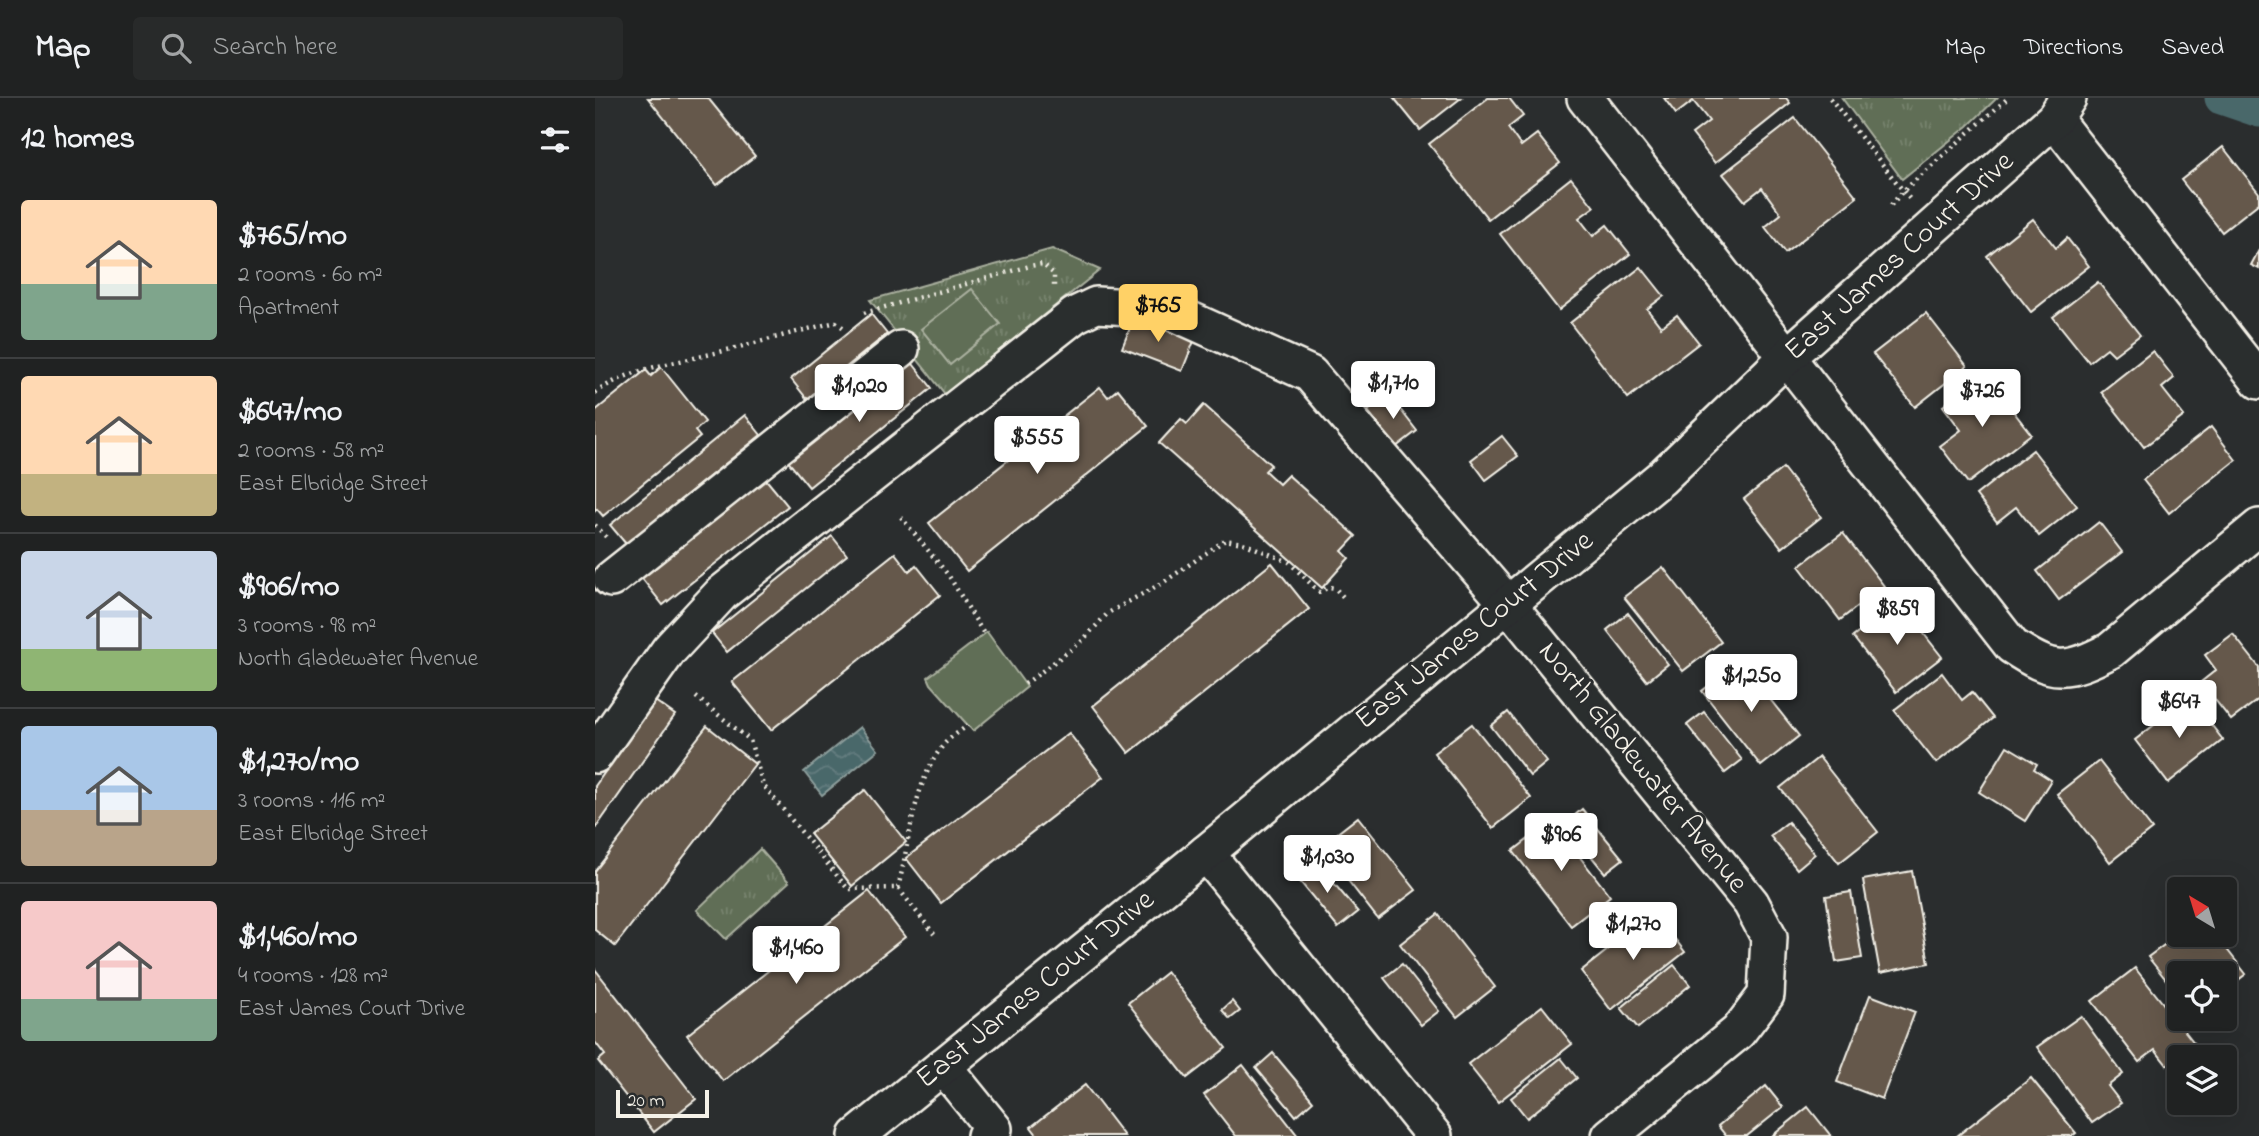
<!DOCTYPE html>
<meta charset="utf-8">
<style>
body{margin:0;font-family:"Indie Flower",sans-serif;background:#282a2a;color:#f1f3f6;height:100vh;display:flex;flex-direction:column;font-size:26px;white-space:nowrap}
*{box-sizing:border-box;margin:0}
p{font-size:23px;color:#a2a4a5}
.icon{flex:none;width:38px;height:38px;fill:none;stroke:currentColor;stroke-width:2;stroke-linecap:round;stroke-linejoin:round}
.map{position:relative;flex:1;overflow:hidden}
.details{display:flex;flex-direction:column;background:#202222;width:595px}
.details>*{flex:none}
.needle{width:46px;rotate:322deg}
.buttons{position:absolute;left:1572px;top:779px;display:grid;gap:14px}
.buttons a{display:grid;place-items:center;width:70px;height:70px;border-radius:7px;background:#202222;box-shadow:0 7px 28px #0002,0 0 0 2px #3d3f40;font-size:35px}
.scale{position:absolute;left:21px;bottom:18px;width:93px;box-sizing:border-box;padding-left:7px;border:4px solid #f4f1e8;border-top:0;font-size:19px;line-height:24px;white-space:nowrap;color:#f4f1e8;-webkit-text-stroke:5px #2a2d2e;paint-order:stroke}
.price{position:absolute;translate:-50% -60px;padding:0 16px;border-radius:7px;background:#fff;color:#222;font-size:23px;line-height:46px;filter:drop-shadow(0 2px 4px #0008)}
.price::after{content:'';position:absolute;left:50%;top:42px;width:21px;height:16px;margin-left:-10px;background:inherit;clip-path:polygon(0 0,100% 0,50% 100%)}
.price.current{background:#ffd166;color:#111}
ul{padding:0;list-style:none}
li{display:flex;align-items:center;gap:21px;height:175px;padding:0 21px}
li+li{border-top:2px solid #3d3f40}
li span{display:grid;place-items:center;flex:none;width:196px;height:140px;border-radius:7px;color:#555}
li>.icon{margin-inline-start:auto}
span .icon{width:84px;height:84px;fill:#fffc;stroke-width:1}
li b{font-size:30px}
h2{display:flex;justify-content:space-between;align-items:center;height:84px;padding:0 21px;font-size:30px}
header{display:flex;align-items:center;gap:42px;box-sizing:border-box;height:98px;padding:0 35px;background:#202222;border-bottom:2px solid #3d3f40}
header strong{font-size:33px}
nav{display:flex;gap:38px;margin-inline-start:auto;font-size:24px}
.search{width:490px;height:63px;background:#282a2a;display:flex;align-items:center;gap:18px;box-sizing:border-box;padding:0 24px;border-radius:7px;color:#a2a4a5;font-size:26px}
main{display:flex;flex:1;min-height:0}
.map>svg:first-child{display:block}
.grass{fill:url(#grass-tufts);stroke:#aab09f;stroke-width:2}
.pitch{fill:#606e56;stroke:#aab09f;stroke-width:2}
.water{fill:url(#water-waves);stroke:#8d9e9c;stroke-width:2}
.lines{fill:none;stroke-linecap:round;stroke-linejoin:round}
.canal{stroke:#49676a;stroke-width:33}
.building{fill:#65594c;stroke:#f4f1e8;stroke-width:2}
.minor-casing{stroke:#f4f1e8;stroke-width:40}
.path{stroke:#f4f1e8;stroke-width:4.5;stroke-dasharray:2 5;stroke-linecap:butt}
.minor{stroke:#2a2d2e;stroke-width:35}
.labels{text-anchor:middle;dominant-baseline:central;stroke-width:6;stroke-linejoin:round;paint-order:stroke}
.street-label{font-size:30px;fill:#f4f1e8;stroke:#2a2d2e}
</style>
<header>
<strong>Map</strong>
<div class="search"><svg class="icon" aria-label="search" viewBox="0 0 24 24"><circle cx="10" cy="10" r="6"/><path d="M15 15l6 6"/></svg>Search here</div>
<nav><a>Map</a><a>Directions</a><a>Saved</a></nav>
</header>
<main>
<section class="details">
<h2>12 homes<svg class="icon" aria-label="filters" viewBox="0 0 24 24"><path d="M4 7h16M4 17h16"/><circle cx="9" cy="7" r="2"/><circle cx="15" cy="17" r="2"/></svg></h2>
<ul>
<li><span style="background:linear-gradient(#ffd9b3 60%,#7fa58c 0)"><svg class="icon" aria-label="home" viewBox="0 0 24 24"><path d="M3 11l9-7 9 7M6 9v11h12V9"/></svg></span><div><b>$765/mo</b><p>2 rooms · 60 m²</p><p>Apartment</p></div></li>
<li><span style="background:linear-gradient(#ffd9b3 70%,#c2b280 0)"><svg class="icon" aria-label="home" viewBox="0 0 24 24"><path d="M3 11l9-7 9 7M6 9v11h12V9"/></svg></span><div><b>$647/mo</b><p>2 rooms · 58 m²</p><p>East Elbridge Street</p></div></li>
<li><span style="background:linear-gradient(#c9d6e8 70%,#8fb573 0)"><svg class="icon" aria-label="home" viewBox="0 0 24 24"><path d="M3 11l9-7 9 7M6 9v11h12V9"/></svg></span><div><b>$906/mo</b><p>3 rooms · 98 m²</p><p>North Gladewater Avenue</p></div></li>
<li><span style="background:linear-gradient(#a9c7e8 60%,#b9a48a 0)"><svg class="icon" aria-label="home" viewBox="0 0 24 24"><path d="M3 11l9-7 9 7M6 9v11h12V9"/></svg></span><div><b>$1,270/mo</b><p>3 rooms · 116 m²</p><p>East Elbridge Street</p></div></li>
<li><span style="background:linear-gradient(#f6c9c9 70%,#7fa58c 0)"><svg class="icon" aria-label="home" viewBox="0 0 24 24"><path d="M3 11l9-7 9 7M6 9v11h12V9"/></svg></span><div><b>$1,460/mo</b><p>4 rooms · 128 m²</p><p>East James Court Drive</p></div></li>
</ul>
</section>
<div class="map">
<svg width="1664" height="1038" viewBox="0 0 1664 1038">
<defs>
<pattern id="grass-tufts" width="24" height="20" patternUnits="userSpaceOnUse" patternTransform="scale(1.75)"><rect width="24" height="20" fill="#606e56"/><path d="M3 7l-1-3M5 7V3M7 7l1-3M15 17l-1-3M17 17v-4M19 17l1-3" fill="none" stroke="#77836e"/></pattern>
<pattern id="water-waves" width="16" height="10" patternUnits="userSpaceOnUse" patternTransform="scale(1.75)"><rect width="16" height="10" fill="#49676a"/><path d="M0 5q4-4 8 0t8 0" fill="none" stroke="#647d7f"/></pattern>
</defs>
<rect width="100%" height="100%" fill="#2a2d2e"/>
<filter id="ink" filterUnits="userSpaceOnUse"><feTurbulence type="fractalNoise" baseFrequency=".0143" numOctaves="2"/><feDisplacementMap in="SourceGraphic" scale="14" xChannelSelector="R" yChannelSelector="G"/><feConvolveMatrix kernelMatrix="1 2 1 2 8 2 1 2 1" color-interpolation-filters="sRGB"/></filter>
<g filter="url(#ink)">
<g class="grass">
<polygon points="1247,0 1402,0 1373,28 1307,81"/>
<polygon points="457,151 505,172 350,296 275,202"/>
<polygon points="165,751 194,784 131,841 102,812"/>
</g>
<g class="pitch">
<polygon points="377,191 405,226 355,267 326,231"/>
<polygon points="392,534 432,589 378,633 336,586 333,579"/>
</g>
<polygon class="water" points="265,629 283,652 227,697 209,674"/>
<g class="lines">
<polyline class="canal" points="1626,0 1664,13"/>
</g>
<g class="building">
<polygon points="53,0 113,0 160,58 122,87"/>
<polygon points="799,0 866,0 825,32"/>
<polygon points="893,0 914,0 928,18 913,30 926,48 942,36 965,65 893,121 834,46"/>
<polygon points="1069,0 1191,0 1195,5 1120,65 1097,36 1114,23 1098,3 1081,16"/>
<polygon points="1200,20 1262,99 1190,155 1170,129 1186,116 1167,90 1150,103 1128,76"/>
<polygon points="1628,49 1664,95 1664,105 1627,134 1586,82"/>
<polygon points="976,80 999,109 984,120 998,138 1012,127 1035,156 964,212 905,136"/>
<polygon points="1438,121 1461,150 1472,140 1494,168 1436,214 1392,158"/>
<polygon points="1664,152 1664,171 1656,167"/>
<polygon points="1046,169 1069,198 1052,211 1066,229 1082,217 1104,245 1033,300 975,225"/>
<polygon points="1503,184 1545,237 1519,257 1512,250 1494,264 1458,219"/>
<polygon points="1331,215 1372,268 1320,309 1278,256"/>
<polygon points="276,216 292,236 212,301 196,281"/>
<polygon points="539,220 599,243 587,273 527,250"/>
<polygon points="1558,253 1579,280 1567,290 1589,318 1549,349 1506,294"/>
<polygon points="315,262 337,290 214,389 191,361"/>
<polygon points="66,269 110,324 100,333 105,339 8,418 2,411 0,413 0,313 51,272 56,278"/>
<polygon points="1389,276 1436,336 1373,385 1345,348 1366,332 1348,308"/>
<polygon points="505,289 513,299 523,291 553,328 372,473 334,425"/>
<polygon points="794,297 822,333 801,349 773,313"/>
<polygon points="609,307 676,367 670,373 684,386 693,377 761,438 747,453 754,460 727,490 564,345 586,321 592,326"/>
<polygon points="150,317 166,337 31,446 15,427"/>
<polygon points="1616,329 1641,362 1574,415 1548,382"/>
<polygon points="907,338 923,358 891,382 876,362"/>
<polygon points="1438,352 1482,408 1444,438 1421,409 1402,424 1381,397"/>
<polygon points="1188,370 1226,419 1187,450 1149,401"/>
<polygon points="169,379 193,408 68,507 45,478"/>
<polygon points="1504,424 1527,454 1464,502 1442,473"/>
<polygon points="1248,435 1289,488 1245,522 1204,468"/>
<polygon points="237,438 252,457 132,554 117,535"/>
<polygon points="300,455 314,473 321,467 345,497 176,632 137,584"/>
<polygon points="677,465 714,511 534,655 498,608"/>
<polygon points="1068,469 1126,544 1088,573 1029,499"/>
<polygon points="1304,504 1347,559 1301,594 1258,539"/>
<polygon points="1033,515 1073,566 1052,583 1012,532"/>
<polygon points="1638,536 1664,569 1664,601 1636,622 1606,584 1621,572 1610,557"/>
<polygon points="1145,563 1204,638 1166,668 1107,593"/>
<polygon points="1347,575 1367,602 1377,594 1398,620 1341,665 1299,612"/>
<polygon points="1595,599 1628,642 1573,685 1540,642"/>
<polygon points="60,603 80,617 0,731 0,688"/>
<polygon points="913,614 952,664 935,678 896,628"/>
<polygon points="1109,614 1147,662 1130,675 1092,627"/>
<polygon points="877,626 936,700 898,730 839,655"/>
<polygon points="112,628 160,666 20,848 0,832 0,773"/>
<polygon points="474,635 508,679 346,805 311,760"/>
<polygon points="1412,648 1442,666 1439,671 1456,682 1430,723 1384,694"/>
<polygon points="1224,659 1283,734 1244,765 1185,690"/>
<polygon points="1504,663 1557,731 1515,764 1462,696"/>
<polygon points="270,692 311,744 257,788 215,736"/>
<polygon points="987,711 1028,761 1010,775 970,726"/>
<polygon points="763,719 821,792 783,821 726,748"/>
<polygon points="957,723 1015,798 976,828 918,753"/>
<polygon points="1193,724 1220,756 1202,771 1175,738"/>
<polygon points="721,764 763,814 743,830 702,780"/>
<polygon points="1317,773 1334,865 1285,875 1268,782"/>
<polygon points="274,793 310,839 128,983 92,937"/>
<polygon points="1256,794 1267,860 1241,864 1231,798"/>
<polygon points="1060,815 1090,854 1016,912 986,873"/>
<polygon points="843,816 900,889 862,919 805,846"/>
<polygon points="1584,836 1620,836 1651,876 1629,893 1629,875 1584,875 1584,898 1553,859"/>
<polygon points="807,866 844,913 826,927 789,880"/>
<polygon points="1079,867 1095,887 1043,930 1026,910"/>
<polygon points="1540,870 1600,946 1572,967 1560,952 1544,964 1497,903"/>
<polygon points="0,871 101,1001 59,1034 3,963 10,957 0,944"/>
<polygon points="572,874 631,950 592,980 533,905"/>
<polygon points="1275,897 1320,914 1287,1001 1242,984"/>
<polygon points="637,903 645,913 635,921 627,912"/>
<polygon points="947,908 977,946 903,1004 873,966"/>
<polygon points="1486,918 1528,976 1513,988 1526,1005 1497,1025 1442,949"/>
<polygon points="678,955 718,1003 701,1018 661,970"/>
<polygon points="966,960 982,980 932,1020 916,1000"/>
<polygon points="648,967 703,1038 641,1038 609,997"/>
<polygon points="1436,980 1481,1035 1477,1038 1362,1038"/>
<polygon points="490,987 529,1038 443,1038 436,1029"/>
<polygon points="1171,988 1188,1009 1152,1038 1131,1038 1123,1028"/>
<polygon points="1213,1009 1236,1038 1177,1038"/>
</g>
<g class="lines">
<defs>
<g id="minor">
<path d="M990,0L1417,548C1459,576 1471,575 1516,552L1664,429"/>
<polyline points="1459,21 1664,283"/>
<polyline points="16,481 306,251"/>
<polyline points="0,657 74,552 127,495 480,217 501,207 571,211 715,276 912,505 1156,805 1174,839 1171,897 1143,934 1015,1038"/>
<polyline points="611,755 839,1038"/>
<polyline points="348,968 399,1031 390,1038"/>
<polyline points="262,1038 611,755 1066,380 1193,258 1459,21 1473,0"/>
</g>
</defs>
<use href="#minor" class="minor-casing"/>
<g class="path">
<polyline points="1235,0 1317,104"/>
<polyline points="1296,107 1308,93 1413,0"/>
<polyline points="269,215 435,168 447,166 459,176 459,190"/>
<path d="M0,295C35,270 76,266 116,256C158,246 200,234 241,224L250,231"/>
<polyline points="306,419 354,478 389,536"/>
<polyline points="0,427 14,442"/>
<polyline points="430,586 486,544 513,515 569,484 630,442 648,445 694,464 724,494 734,489 740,490 750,501"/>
<polyline points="101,599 155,642 168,687 253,791 303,790 339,836"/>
<path d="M303,790C315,743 318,682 351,644C357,638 366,633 373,627"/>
</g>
<use href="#minor" class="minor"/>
</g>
</g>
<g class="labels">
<g class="street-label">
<text transform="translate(1305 159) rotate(-42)">East James Court Drive</text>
<text transform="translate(880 533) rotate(-39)">East James Court Drive</text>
<text transform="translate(1047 670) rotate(51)">North Gladewater Avenue</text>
<text transform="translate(441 892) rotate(-39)">East James Court Drive</text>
</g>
</g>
</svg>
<div class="buttons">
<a><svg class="needle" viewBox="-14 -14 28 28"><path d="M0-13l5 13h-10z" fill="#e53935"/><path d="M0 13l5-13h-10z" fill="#a2a4a5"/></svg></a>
<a><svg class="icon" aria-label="locate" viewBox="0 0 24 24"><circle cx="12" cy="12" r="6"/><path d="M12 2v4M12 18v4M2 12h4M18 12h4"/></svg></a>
<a><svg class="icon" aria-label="layers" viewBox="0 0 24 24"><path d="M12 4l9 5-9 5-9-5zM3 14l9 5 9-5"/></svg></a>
</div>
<div class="scale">20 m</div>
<b class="price current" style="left:563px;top:246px">$765</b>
<b class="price" style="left:798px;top:323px">$1,710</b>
<b class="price" style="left:264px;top:326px">$1,020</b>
<b class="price" style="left:1387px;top:331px">$726</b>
<b class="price" style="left:442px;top:378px">$555</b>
<b class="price" style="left:1302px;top:549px">$859</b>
<b class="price" style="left:1156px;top:616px">$1,250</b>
<b class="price" style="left:1584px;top:642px">$647</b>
<b class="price" style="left:966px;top:775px">$906</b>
<b class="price" style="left:732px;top:797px">$1,030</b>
<b class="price" style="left:1038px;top:864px">$1,270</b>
<b class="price" style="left:201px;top:888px">$1,460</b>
</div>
</main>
